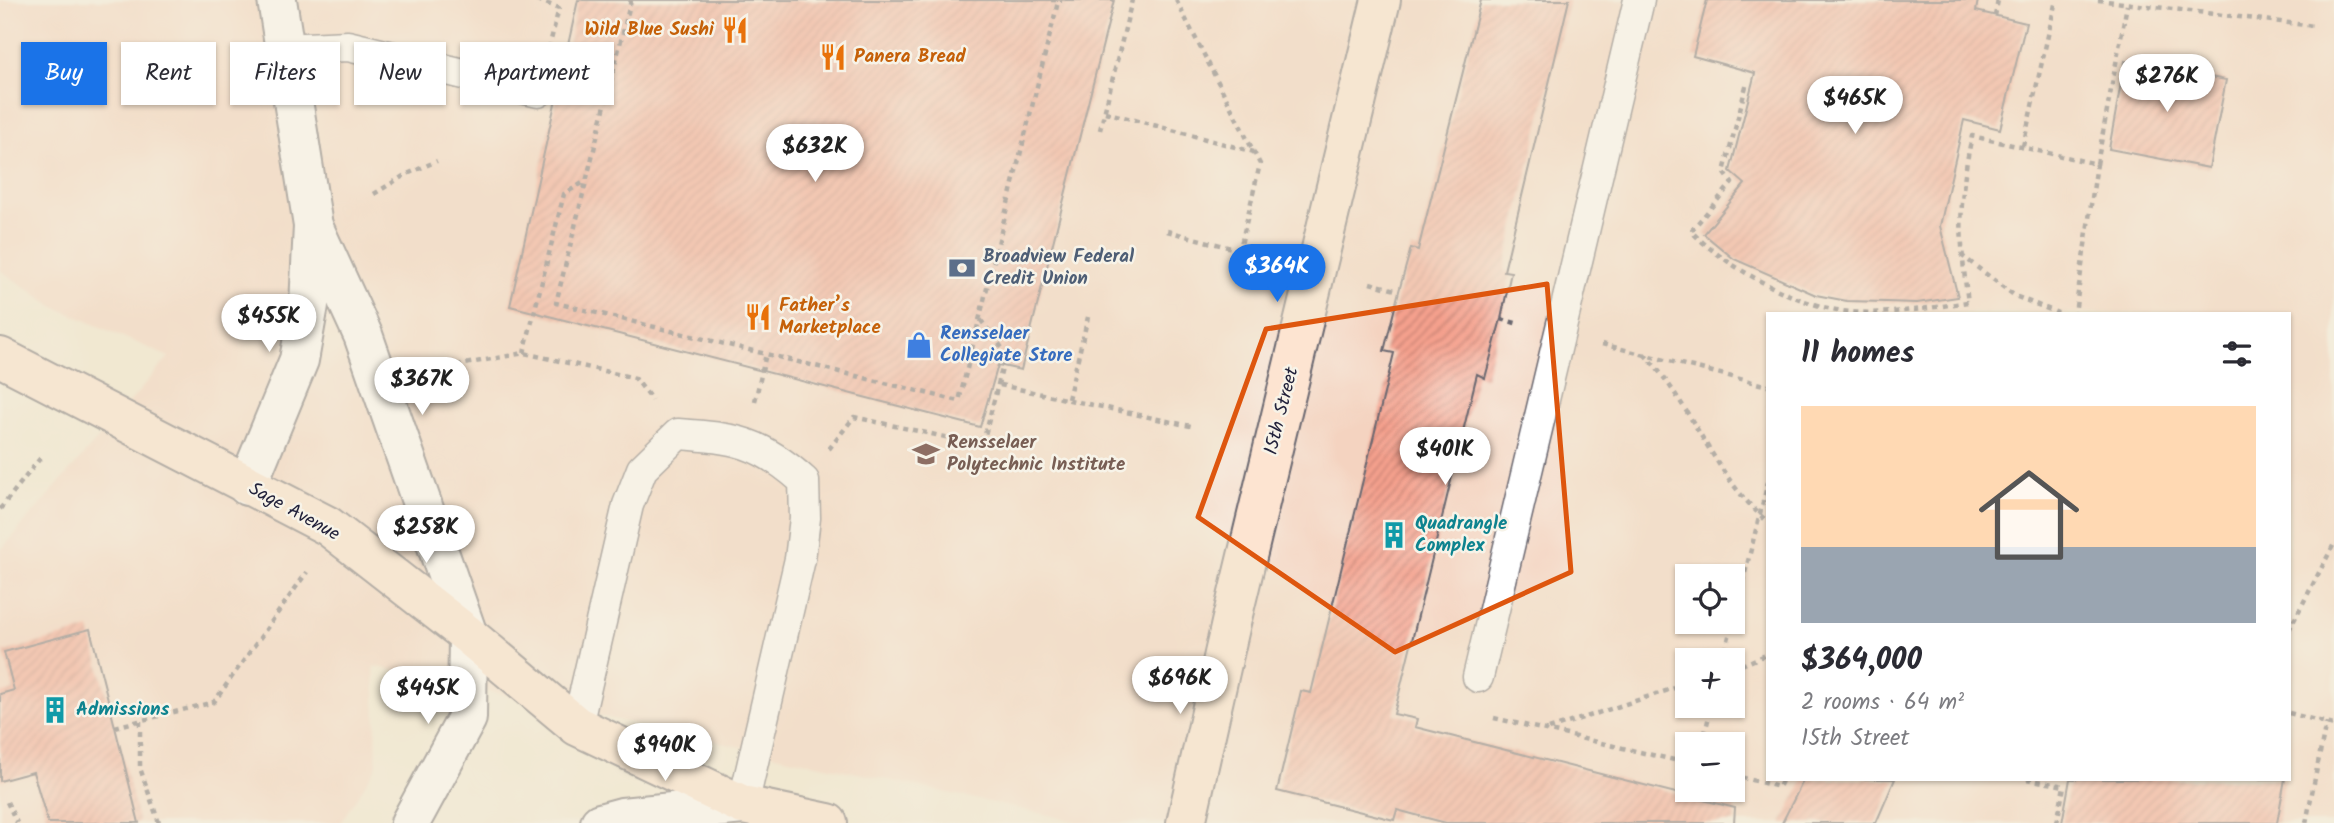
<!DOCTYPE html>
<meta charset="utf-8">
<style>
body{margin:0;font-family:Kalam,sans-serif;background:#f7f7f7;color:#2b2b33;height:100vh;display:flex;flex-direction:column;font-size:26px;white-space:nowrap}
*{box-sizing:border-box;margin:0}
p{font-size:23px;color:#7c7c81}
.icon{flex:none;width:38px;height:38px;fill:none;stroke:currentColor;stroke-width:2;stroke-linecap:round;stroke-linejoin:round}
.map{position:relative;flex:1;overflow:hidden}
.side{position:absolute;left:1766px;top:312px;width:525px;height:469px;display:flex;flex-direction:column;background:#fff;border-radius:0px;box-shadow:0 2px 5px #0004}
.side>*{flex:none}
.hud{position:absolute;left:21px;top:42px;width:665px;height:63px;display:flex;gap:14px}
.tools{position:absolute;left:1675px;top:564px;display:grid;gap:14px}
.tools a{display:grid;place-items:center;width:70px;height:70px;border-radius:0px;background:#fff;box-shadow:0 2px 5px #0004;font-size:35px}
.price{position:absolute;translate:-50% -60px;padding:0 16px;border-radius:24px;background:#fff;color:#222;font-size:23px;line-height:46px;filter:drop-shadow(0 2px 4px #0008)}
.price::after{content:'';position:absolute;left:50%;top:42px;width:21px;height:16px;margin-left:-10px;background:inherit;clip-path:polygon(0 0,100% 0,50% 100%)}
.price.current{background:#1a73e8;color:#fff}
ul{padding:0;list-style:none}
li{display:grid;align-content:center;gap:14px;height:371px;padding:0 35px}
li+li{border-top:2px solid #e1e1e2}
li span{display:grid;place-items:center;height:217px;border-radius:0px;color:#555}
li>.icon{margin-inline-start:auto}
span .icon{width:126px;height:126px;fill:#fffc;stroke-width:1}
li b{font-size:30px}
h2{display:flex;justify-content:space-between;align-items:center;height:84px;padding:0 35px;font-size:30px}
.tag{padding:0 24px;border-radius:0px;background:#fff;box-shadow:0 2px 5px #0004;font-size:24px;line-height:63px}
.tag.current{background:#1a73e8;color:#fff}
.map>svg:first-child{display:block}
.built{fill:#f4d3c0;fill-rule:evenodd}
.building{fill:url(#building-hatch)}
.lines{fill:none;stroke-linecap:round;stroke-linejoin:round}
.lane-casing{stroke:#6a6770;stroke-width:33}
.street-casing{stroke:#6a6770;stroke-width:42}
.secondary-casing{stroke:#6a6770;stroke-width:42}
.path{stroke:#6a6770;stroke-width:4.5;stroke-dasharray:5 5;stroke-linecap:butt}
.lane{stroke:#fff;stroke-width:30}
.street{stroke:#fff;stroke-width:38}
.secondary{stroke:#fde4d1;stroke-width:38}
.marked{fill:none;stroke:#de560e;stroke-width:5;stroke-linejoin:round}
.labels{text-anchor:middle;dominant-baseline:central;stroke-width:5;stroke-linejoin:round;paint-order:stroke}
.food-label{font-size:19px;font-weight:bold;fill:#c56008;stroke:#f7f3e8;text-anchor:start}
.service-label{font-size:19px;font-weight:bold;fill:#4e5e75;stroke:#f7f3e8;text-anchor:start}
.shop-label{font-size:19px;font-weight:bold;fill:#366cbe;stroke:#f7f3e8;text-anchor:start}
.street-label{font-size:19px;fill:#22223b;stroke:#f7f3e8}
.education-label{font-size:19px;font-weight:bold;fill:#785e54;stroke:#f7f3e8;text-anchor:start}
.culture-label{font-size:19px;font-weight:bold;fill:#0d838f;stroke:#f7f3e8;text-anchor:start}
</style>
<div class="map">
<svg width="2334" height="823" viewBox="0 0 2334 823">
<defs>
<pattern id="building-hatch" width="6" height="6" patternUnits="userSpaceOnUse" patternTransform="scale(1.75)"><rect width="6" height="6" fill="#f5a08d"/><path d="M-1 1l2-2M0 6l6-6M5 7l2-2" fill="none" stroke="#c68274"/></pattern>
</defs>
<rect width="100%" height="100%" fill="#f7f3e8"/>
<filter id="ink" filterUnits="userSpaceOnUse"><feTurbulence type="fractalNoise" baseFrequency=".0143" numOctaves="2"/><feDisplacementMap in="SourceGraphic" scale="14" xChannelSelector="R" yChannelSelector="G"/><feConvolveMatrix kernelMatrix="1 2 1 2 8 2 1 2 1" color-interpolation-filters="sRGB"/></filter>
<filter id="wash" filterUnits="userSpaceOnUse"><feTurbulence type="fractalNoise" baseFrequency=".00686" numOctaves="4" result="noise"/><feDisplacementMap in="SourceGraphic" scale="28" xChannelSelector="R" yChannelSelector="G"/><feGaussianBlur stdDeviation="1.57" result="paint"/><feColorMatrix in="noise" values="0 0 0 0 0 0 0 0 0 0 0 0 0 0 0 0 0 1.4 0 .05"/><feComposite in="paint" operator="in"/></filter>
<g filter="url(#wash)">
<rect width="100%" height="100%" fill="#f1e8d1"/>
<path class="built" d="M0,0H2334V823H1083L374,666L377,766L340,823H0V551L169,357L53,306L0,270ZM1768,313H2289V779H1768ZM1687,576H1732V621H1687ZM1687,660H1732V705H1687ZM1687,744H1732V789H1687Z"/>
<g id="blocks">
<g class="building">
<polygon points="578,0 1114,0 1021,370 998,365 980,427 510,306"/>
<polygon points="1481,0 1569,0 1504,271 1511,272 1501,319 1485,378 1477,374 1394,714 1417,719 1415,727 1735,808 1734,823 1446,823 1397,810 1394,820 1277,791 1301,691 1311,693 1394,353 1384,351 1399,291 1411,248 1418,250"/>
<polygon points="1707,0 1978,0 1976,11 2026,23 2000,129 1964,120 1940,226 1958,297 1917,303 1886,302 1847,301 1816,295 1734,259 1704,234 1745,184 1730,171 1755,73 1693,56"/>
<polygon points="2125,61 2226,80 2209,168 2109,149"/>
<polygon points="90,629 115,727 139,823 48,823 33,772 0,781 0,694 14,690 4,652"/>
<polygon points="1804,779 1895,779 1876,823 1782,823"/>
<polygon points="2070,779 2285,779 2277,823 2062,823"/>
</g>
</g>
</g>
<g filter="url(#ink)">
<use href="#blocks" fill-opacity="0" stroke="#6a6770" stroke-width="2"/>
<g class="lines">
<defs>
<g id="lane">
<polyline points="283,49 348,46 538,92"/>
<polyline points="1478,677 1639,0"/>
<path d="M577,726L628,505L642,469L678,434C736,438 759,441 804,481L805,518L800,559L743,805"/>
</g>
<g id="street">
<polyline points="313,226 363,335 468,635 467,718 410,823"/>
<polyline points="247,486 299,360 309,305 313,226 277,0"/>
<polyline points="600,823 622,817 743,805"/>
</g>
<g id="secondary">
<polyline points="0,357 328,526 468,635 577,726 743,805 828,823"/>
<polyline points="1186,823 1231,623 1381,0"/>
</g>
</defs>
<use href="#lane" class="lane-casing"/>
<use href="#street" class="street-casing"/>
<use href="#secondary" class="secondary-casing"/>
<g class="path">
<polyline points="537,0 559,8 548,52"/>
<polyline points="631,0 556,303 959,401 1058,2"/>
<polyline points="1051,0 1062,0"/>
<polyline points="1176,0 1260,164 1240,249"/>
<polyline points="2098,0 2314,26"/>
<polyline points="1995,16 1998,0"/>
<path d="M1746,86L1724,172L1732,183L1691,231C1725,267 1801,308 1851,312C1891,315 1929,308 1968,302C1959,238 1958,200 1972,136L2097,164L2075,313"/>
<polyline points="1105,112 1254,152"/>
<polyline points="1100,130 1132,0"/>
<polyline points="2023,146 2056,0"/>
<polyline points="2097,164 2127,5"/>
<polyline points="374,194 405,175 437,161"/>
<polyline points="1167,231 1258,255"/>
<polyline points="1961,255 2015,296 2058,313"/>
<polyline points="1370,283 1399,291"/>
<polyline points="1501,319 1519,324"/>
<polyline points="1602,344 1768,386"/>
<polyline points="524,353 564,194 586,181"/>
<path d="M1644,354C1692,404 1714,477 1768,522"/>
<polyline points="427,371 524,353 635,378 652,400"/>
<polyline points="1000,385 1195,427"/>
<polyline points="1068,399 1088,317"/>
<polyline points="755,401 766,354"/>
<polyline points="829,449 854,417 977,444 985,435 1006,353 980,319"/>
<polyline points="0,509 42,456"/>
<polyline points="2289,630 2334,544"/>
<polyline points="1723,660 1768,482"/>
<polyline points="1732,669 1768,654"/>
<polyline points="2289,713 2334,725"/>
<polyline points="1494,718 1687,763"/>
<polyline points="140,721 140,768 159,823"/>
<polyline points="115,727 214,702 307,572"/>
<polyline points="1549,729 1687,684"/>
<polyline points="1702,744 1712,705"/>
<polyline points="1732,775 1779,787 1783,779"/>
<polyline points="2027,779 2064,786 2057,823"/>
<polyline points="7,802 17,823"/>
<polyline points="2306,823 2326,723"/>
</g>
<use href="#lane" class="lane"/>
<use href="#street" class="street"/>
<use href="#secondary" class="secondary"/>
</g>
</g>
<path d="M0 0H2334V823H0ZM1547,284L1571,572L1395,652L1198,517L1266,329Z" fill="#f1e8d1" fill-opacity=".55" fill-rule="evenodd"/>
<path class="marked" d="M1547,284L1571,572L1395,652L1198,517L1266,329Z"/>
<defs>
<symbol id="restaurant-bare" viewBox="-9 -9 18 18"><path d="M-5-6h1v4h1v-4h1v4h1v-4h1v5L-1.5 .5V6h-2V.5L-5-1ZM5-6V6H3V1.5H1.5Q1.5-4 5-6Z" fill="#e8710a" stroke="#f7f3e8" stroke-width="2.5" paint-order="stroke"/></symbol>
<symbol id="bank-bare" viewBox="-9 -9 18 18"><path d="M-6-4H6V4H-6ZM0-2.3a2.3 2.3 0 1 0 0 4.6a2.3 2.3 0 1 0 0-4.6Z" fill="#5c6f8a" stroke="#f7f3e8" stroke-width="2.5" paint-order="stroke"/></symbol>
<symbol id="shop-bare" viewBox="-9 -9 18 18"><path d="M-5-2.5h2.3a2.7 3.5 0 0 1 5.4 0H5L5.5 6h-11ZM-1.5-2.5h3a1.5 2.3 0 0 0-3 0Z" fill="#3f7fe0" stroke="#f7f3e8" stroke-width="2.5" paint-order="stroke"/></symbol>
<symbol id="university-bare" viewBox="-9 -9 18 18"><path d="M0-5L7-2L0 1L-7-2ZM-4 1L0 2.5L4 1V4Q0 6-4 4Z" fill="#8d6e63" stroke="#f7f3e8" stroke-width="2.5" paint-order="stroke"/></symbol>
<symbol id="building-bare" viewBox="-9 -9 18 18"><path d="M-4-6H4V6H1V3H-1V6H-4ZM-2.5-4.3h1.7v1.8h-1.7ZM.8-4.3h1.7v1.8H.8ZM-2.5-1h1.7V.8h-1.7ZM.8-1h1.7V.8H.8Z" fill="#0f9aa8" stroke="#f7f3e8" stroke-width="2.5" paint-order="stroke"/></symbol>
</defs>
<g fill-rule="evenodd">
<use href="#restaurant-bare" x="716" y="11" width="38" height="38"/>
<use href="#restaurant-bare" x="814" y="38" width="38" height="38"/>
<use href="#bank-bare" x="943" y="249" width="38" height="38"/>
<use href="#restaurant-bare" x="739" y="298" width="38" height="38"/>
<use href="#shop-bare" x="900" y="326" width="38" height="38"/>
<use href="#university-bare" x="907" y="435" width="38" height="38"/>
<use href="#building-bare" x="1375" y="516" width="38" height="38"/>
<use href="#building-bare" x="36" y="691" width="38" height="38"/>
</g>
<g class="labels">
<g class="food-label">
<text x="714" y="30" text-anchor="end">Wild Blue Sushi</text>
<text x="854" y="57">Panera Bread</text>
<text x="779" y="306">Father’s<tspan x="779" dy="22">Marketplace</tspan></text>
</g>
<g class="service-label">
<text x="983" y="257">Broadview Federal<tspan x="983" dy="22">Credit Union</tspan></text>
</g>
<g class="shop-label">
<text x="940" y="334">Rensselaer<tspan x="940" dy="22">Collegiate Store</tspan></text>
</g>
<g class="street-label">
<text transform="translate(1282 411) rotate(-76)">15th Street</text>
<text transform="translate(294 512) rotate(29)">Sage Avenue</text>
</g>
<g class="education-label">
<text x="947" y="443">Rensselaer<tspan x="947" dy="22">Polytechnic Institute</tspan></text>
</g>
<g class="culture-label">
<text x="1415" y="524">Quadrangle<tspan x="1415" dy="22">Complex</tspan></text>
<text x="76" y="710">Admissions</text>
</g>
</g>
</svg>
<div class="tools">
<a><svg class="icon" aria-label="locate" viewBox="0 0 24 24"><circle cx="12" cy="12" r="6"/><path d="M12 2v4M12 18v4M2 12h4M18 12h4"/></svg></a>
<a>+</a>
<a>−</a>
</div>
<b class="price" style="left:2167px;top:114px">$276K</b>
<b class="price" style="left:1855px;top:136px">$465K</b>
<b class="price" style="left:815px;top:184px">$632K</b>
<b class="price current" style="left:1277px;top:304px">$364K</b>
<b class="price" style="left:269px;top:354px">$455K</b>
<b class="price" style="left:422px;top:417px">$367K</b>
<b class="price" style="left:1445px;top:487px">$401K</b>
<b class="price" style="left:426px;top:565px">$258K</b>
<b class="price" style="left:1180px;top:716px">$696K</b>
<b class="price" style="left:428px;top:726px">$445K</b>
<b class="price" style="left:665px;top:783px">$940K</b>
<div class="hud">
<a class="tag current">Buy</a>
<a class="tag">Rent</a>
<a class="tag">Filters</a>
<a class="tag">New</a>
<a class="tag">Apartment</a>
</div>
<section class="side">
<h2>11 homes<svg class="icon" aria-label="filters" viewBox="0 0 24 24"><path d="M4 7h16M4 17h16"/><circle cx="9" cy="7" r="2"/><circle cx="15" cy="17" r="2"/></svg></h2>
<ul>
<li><span style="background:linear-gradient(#ffd9b3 65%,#9aa5b1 0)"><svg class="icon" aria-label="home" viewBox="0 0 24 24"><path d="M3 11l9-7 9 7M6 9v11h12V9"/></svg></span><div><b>$364,000</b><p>2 rooms · 64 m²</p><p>15th Street</p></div></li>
</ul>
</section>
</div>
